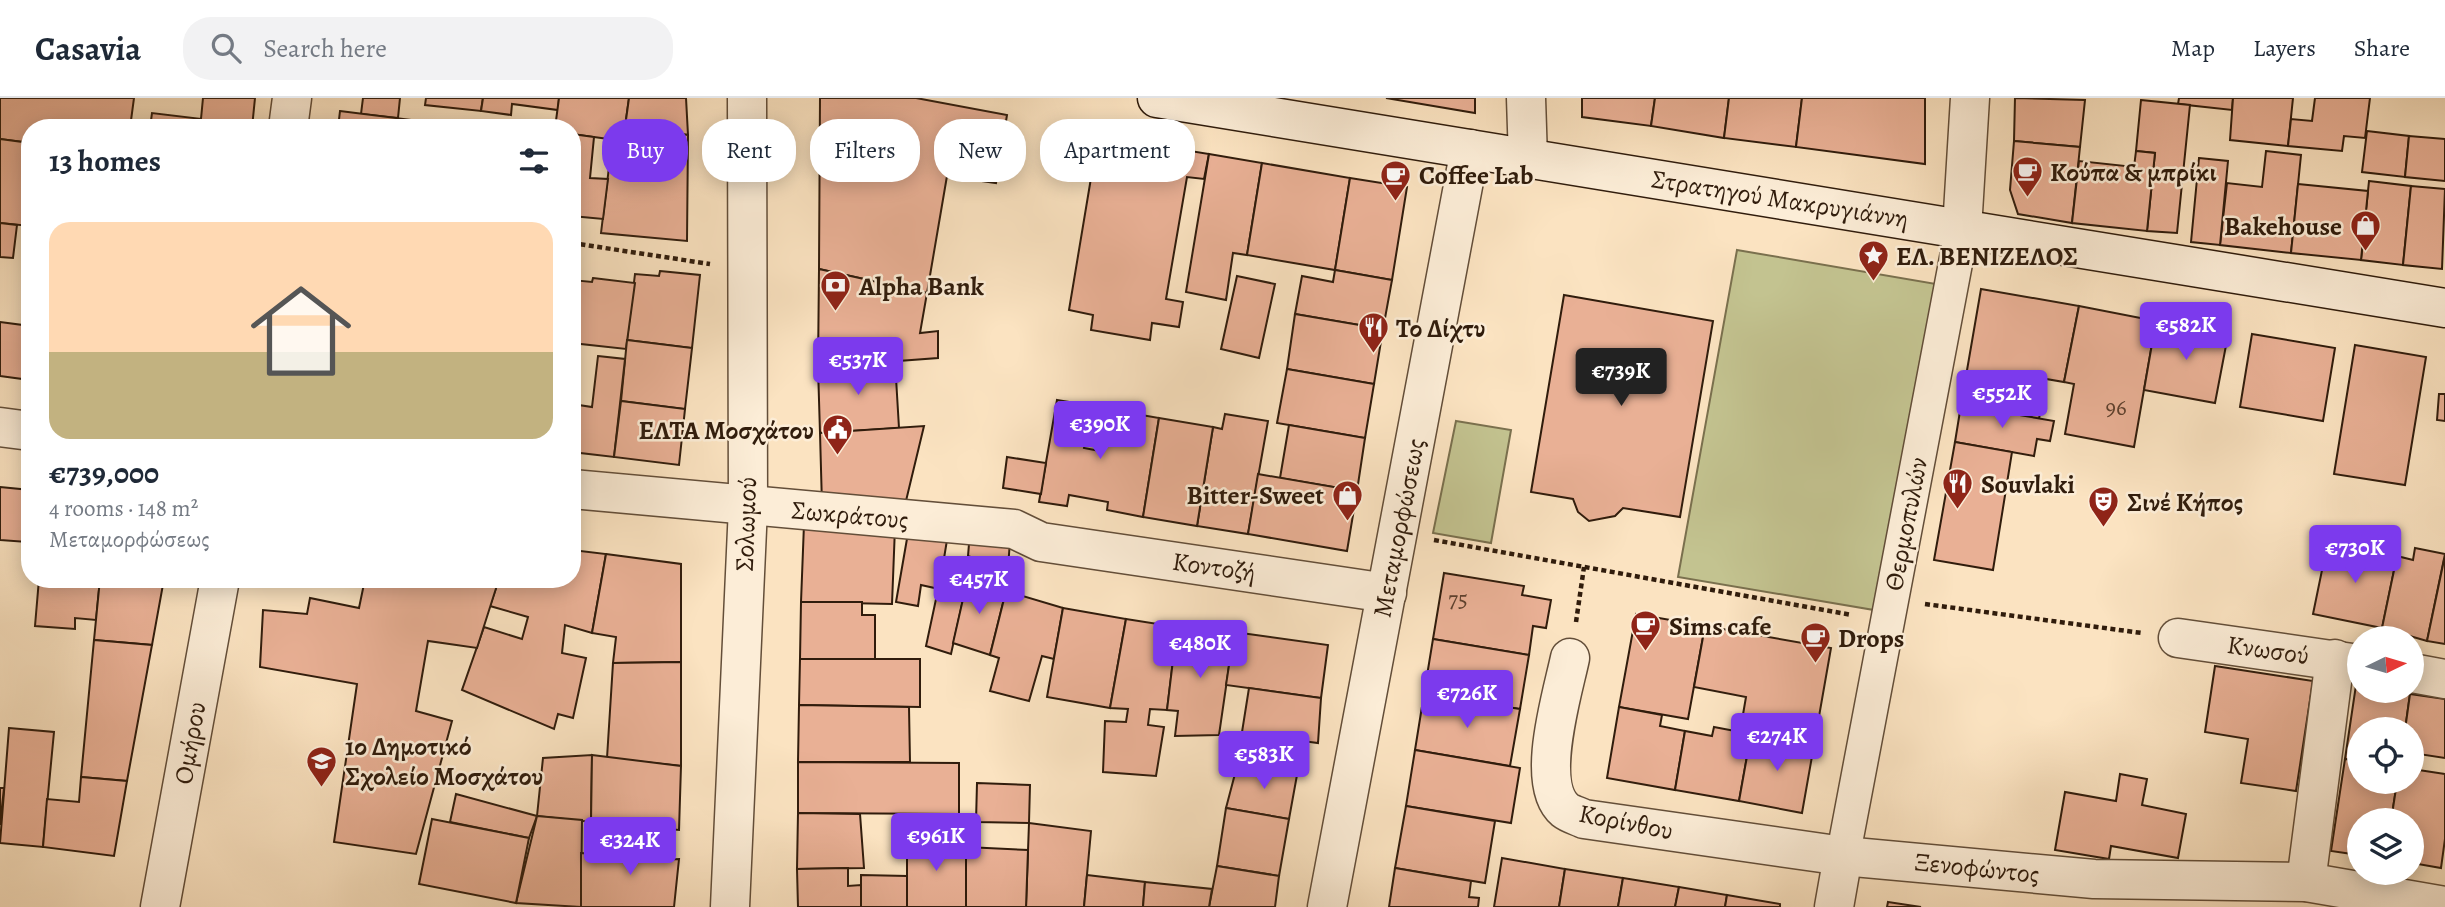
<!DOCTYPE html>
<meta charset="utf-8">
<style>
body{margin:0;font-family:Alegreya,serif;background:#f2f2f3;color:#1f2937;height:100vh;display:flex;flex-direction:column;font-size:26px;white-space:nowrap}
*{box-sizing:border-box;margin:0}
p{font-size:23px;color:#747a83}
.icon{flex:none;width:38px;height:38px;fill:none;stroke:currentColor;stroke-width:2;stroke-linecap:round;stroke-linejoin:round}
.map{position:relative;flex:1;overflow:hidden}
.sheet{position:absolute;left:21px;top:21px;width:560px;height:469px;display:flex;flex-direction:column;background:#fff;border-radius:28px;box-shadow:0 4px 18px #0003}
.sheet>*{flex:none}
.top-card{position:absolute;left:602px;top:21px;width:665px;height:63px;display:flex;gap:14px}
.needle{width:46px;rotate:85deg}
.controls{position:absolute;left:2347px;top:528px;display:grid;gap:14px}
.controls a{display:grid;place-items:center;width:77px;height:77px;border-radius:50%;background:#fff;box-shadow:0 4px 18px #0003;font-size:35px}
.price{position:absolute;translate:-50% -60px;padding:0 16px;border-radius:7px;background:#7c3aed;color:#fff;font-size:23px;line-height:46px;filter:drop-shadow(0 2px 4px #0008)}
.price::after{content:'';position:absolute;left:50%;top:42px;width:21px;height:16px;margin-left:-10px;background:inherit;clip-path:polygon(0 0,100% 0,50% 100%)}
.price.active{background:#222;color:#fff}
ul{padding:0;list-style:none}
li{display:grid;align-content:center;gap:14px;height:371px;padding:0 28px}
li span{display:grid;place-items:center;height:217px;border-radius:21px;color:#555}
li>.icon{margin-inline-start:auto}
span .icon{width:126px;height:126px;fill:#fffc;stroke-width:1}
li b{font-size:30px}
h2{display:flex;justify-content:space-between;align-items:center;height:84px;padding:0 28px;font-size:30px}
.chip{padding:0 24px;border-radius:28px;background:#fff;box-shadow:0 4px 18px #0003;font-size:24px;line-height:63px}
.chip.active{background:#7c3aed;color:#fff}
header{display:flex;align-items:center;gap:42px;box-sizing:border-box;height:98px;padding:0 35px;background:#fff;border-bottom:2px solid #e0e1e3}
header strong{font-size:33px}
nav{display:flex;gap:38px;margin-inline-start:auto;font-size:24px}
.search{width:490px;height:63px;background:#f2f2f3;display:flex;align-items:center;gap:18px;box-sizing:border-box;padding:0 24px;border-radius:28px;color:#747a83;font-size:26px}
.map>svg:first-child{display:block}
.green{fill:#c3c390;stroke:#7a704e;stroke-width:2}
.building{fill:#e9b095;stroke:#301c0c;stroke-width:2}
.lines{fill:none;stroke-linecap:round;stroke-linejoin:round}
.pedestrian-casing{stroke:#634e39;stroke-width:36}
.minor-casing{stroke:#634e39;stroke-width:41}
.secondary-casing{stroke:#301c0c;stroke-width:41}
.path{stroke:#301c0c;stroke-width:4.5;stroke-dasharray:5 3.5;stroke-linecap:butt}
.pedestrian{stroke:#fcedd7;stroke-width:33}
.minor{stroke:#fcedd7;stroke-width:38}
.secondary{stroke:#fcedd7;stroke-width:38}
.labels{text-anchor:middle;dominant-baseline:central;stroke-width:5;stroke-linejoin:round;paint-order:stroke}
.number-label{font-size:23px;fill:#5e412e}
.poi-label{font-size:26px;font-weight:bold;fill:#301c0c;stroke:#fcedd7;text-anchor:start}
.street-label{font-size:26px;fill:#301c0c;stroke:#fcedd7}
</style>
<header>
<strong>Casavia</strong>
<div class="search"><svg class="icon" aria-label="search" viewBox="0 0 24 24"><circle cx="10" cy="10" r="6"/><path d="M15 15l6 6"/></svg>Search here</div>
<nav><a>Map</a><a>Layers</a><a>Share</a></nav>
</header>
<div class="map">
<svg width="2445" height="809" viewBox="0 0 2445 809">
<rect width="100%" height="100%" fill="#fbe3c1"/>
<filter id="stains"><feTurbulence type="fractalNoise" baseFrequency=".00286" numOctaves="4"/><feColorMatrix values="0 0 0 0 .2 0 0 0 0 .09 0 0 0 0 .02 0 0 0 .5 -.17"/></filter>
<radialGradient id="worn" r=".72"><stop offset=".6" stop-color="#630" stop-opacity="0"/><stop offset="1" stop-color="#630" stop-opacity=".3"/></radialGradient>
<g class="green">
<polygon points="1737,152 1936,186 1874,512 1678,479"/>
<polygon points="1456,323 1511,332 1491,445 1433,435"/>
</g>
<g class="building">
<polygon points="0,0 134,0 130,30 30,30 30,45 0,41"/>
<polygon points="203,0 255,0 252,30 150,30 152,15 201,21"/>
<polygon points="363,0 400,0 398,20 361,16"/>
<polygon points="426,0 483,0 481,13 425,7"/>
<polygon points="483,0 559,0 558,12 512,6 511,17 481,13"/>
<polygon points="559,0 629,0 623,43 572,36 572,30 555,30"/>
<polygon points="629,0 686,0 688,37 625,29"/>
<polygon points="820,0 916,0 1007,17 996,85 947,78 927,195 819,171"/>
<polygon points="1386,0 1475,0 1475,15"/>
<polygon points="1582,0 1655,0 1651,28 1582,19"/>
<polygon points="1655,0 1729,0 1724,40 1651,28"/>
<polygon points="1729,0 1802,0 1796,49 1724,40"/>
<polygon points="1802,0 1925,0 1925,66 1796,49"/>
<polygon points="2015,0 2085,2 2080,49 2014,43"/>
<polygon points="2179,0 2233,0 2232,12 2178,6"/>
<polygon points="2233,0 2293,0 2288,48 2230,42"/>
<polygon points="2315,0 2370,0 2365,40 2344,38 2342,53 2288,48 2291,21 2312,23"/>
<polygon points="2141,2 2190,7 2177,135 2147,133 2155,55 2136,53"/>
<polygon points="340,13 420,23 419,30 338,30"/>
<polygon points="420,23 478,30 419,30"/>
<polygon points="638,31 688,37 687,143 601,135 610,61 634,65"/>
<polygon points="2367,33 2409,38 2405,79 2362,74"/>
<polygon points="572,36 594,39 590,80 608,81 603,121 572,118"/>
<polygon points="1098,38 1209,56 1204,81 1187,79 1166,201 1183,204 1179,229 1152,225 1150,242 1091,232 1093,217 1069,212"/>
<polygon points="2409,38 2445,41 2445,83 2405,79"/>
<polygon points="0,41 30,45 30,128 0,125"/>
<polygon points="2014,43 2080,49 2072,125 2018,116 2010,92"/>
<polygon points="2136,53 2155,55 2147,133 2072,125 2079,63 2134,69"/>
<polygon points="2266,53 2301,57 2291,155 2220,147 2227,85 2262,89"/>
<polygon points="1209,56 1262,65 1247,157 1233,155 1226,202 1186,194"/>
<polygon points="2199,60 2228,63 2220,147 2191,144"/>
<polygon points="1262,65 1350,80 1335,172 1247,157"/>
<polygon points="1350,80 1407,89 1392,182 1335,172"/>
<polygon points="2369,83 2411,88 2403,167 2361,162"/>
<polygon points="2298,86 2368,93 2361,162 2291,155"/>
<polygon points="2411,88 2445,91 2442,171 2403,167"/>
<polygon points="0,125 17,127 13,160 0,159"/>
<polygon points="819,171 927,195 920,235 938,233 938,260 818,269"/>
<polygon points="1335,172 1392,182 1383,231 1295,216 1302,178 1333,184"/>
<polygon points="660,173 700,177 692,250 627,242 635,176 659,178"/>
<polygon points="1237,178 1275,186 1259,260 1221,251"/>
<polygon points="593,180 635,185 626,251 572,245 572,182 592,184"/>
<polygon points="1981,191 2079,208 2064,284 2046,281 2039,321 1961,307"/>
<polygon points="1564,197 1713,223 1680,419 1623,410 1615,418 1589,423 1578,414 1573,401 1531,394"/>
<polygon points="2079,208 2156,223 2134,349 2065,336 2074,286 2064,284"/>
<polygon points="1295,216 1383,231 1374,286 1287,271"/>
<polygon points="2156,223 2228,237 2215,305 2144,292"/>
<polygon points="0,224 30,228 30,282 0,278"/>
<polygon points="2252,236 2335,250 2323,323 2240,309"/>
<polygon points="627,242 692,250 685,311 621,303"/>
<polygon points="2355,247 2426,259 2405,387 2334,376"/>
<polygon points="598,258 625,261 614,359 572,354 572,306 592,309"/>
<polygon points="895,263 899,330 820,335 818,269"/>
<polygon points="1287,271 1374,286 1365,340 1277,325"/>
<polygon points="2439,296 2445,296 2445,323 2437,322"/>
<polygon points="1057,302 1082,306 1077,335 1086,336 1084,350 1100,353 1107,311 1159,320 1143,419 1107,412 1108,404 1069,397 1067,408 1039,404"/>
<polygon points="621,303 685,311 679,367 614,359"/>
<polygon points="1961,307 2054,323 2050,343 2037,341 2034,358 1955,344"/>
<polygon points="1225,316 1268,323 1248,436 1197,428 1213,329 1222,331"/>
<polygon points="1159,320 1213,329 1197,428 1143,419"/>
<polygon points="1289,327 1365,340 1357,393 1280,380"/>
<polygon points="924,328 905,407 822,407 820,335"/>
<polygon points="1955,344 2012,354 1993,472 1934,462"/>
<polygon points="1007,359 1046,365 1041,396 1003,390"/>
<polygon points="1258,376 1357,393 1347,453 1248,436"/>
<polygon points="0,389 30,392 27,444 0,442"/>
<polygon points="804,426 895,429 892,506 801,504"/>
<polygon points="970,434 1010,444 1006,493 977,482 981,463 968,458"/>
<polygon points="908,435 947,442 939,491 921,487 918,508 896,504"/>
<polygon points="2328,443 2397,458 2382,530 2313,516"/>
<polygon points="2415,450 2445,456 2427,543 2382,530 2397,458 2413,462"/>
<polygon points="572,452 606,456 592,535 565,527 562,555 586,560 573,620 558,616 554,631 462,592 484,529 522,541 528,519 490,508 499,481 572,481"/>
<polygon points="606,456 681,466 681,564 613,565 616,539 592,535"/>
<polygon points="2444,462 2445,462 2445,546 2427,543"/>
<polygon points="942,473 968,479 951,556 926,548"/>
<polygon points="1444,475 1524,488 1522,497 1551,502 1546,530 1533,528 1529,557 1433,541"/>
<polygon points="968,479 1006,493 990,557 953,545"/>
<polygon points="39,481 100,481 96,522 75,520 75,531 35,528"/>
<polygon points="100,481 164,481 152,547 94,542"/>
<polygon points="365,481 499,481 477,550 428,543 416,613 452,623 416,756 334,744 357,586 260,569 263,512 307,516 310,500 359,510"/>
<polygon points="1006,493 1063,510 1054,561 1042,558 1029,603 990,593 999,560 990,557"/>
<polygon points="801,504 862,504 862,517 875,517 875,561 800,561"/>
<polygon points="1063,510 1126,521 1110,610 1047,599"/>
<polygon points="1636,516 1705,528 1688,621 1619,609"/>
<polygon points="1126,521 1177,529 1167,612 1150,611 1148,627 1164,629 1156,678 1103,674 1105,623 1126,624 1128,611 1110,610"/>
<polygon points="1705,528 1831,550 1814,647 1740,634 1746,599 1694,589"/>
<polygon points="1177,529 1234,534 1219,637 1175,638 1178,613 1167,612"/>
<polygon points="1234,534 1328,547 1321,600 1226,587"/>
<polygon points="1433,541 1529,557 1520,611 1424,596"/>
<polygon points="94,542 152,547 127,683 81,679"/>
<polygon points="800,561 920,561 920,609 799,607"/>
<polygon points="681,564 681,668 607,660 613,565"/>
<polygon points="2215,568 2313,583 2296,693 2241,685 2248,641 2205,634"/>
<polygon points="2356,587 2359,588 2359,593 2410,596 2405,632 2359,632 2359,663 2345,661"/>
<polygon points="1249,590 1321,600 1318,645 1303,643 1299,666 1236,672"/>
<polygon points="1424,596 1520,611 1510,668 1415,652"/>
<polygon points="2410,596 2445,601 2445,660 2412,655 2412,632 2405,632"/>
<polygon points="799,607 909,609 910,664 798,664"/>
<polygon points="1619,609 1662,617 1660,628 1685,633 1675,692 1607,680"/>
<polygon points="1714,629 1751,636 1739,703 1675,692 1685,633 1712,638"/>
<polygon points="9,630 54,634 43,749 0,745"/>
<polygon points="1751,636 1814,647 1802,715 1739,703"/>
<polygon points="1415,652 1520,670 1511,725 1406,708"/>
<polygon points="592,657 591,724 537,718 543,660"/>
<polygon points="592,657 681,668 679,732 591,724"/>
<polygon points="2345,661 2359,663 2359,684 2382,684 2381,689 2396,691 2391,723 2359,723 2359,757 2331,753"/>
<polygon points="798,664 959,665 959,716 798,715"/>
<polygon points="1299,666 1289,721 1226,710 1236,672"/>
<polygon points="2412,671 2445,676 2445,741 2441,770 2412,765 2412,723 2391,723 2397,684 2412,684"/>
<polygon points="2120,676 2147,681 2142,707 2186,716 2178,760 2111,748 2109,761 2055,752 2065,694 2116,703"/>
<polygon points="81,679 127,683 114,758 43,749 47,701 79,704"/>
<polygon points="977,685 1030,687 1029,725 976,724"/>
<polygon points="0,690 4,690 0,727"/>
<polygon points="456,696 537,718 529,740 450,724"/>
<polygon points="1406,708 1495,723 1485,785 1395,770"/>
<polygon points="1226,710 1289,721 1279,778 1217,768"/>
<polygon points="798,715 860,716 864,770 797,771"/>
<polygon points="537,718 582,722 581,809 516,805"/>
<polygon points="432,721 529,740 516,805 419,786"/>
<polygon points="1029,725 1091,733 1084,809 1026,809"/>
<polygon points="636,728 655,730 657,762 679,761 674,809 581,809 581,755 634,758"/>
<rect x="907" y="741" width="59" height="68"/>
<polygon points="966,749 1028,752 1026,809 966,809"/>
<polygon points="1502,760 1565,771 1559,809 1494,809"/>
<polygon points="1217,768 1279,778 1275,809 1209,809"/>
<polygon points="848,770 848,788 861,787 861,809 798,809 797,771"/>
<polygon points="1395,770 1471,783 1469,799 1479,800 1478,809 1389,809"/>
<polygon points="1565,771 1623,780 1618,809 1559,809"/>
<polygon points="861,777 907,778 907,809 861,809"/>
<polygon points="1087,777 1145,784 1143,809 1084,809"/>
<polygon points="1623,780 1679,789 1675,809 1618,809"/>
<polygon points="1145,784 1212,791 1209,809 1143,809"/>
<polygon points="1679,789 1727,797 1725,809 1675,809"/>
<polygon points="1727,797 1780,806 1780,809 1725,809"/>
<polygon points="1888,804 1921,809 1887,809"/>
</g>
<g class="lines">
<defs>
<polyline id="pedestrian" points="1843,758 1962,131"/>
<g id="minor">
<polyline points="1526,0 1528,61"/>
<polyline points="288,30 292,0"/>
<polyline points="1962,131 1970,0"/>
<polyline points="0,329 30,333"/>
<polyline points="572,391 1014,431 1041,444 1387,495"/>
<polyline points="2178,540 2359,566"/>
<path d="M1570,560C1563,594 1534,686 1565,712C1570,716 1578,718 1584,721L1843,758L2094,781L2306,784L2445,808"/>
<polyline points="2412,575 2445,581"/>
<polyline points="2306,784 2335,561"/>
<polyline points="160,809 220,481"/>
<polyline points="730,809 748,409 747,0"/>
<polyline points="1327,809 1470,51"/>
<polyline points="1834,809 1843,758"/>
</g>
<polyline id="secondary" points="1157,0 2445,210"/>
</defs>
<use href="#pedestrian" class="pedestrian-casing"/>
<use href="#minor" class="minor-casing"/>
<use href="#secondary" class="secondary-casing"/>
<g class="path">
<polyline points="572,145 710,166"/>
<polyline points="1434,442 1852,517"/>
<polyline points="1925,506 2142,535"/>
<polyline points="1576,524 1584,469"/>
</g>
<use href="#pedestrian" class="pedestrian"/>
<use href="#minor" class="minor"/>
<use href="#secondary" class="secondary"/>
</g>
<defs>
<symbol id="cafe-pin" viewBox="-11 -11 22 30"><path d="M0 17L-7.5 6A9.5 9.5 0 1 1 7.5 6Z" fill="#8f2418" stroke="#fcedd7"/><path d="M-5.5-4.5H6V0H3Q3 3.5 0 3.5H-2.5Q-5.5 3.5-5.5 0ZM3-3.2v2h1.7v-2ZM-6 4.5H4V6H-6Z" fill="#fff"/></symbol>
<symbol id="shop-pin" viewBox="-11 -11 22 30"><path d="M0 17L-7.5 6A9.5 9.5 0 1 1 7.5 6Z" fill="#8f2418" stroke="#fcedd7"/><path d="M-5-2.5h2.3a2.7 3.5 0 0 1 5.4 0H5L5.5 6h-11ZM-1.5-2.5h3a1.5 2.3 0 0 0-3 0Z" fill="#fff"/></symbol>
<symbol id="sight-pin" viewBox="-11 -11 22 30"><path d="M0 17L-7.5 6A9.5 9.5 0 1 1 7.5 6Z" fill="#8f2418" stroke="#fcedd7"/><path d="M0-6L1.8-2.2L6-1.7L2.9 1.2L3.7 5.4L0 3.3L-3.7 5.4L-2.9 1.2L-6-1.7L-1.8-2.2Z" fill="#fff"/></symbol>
<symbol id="bank-pin" viewBox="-11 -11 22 30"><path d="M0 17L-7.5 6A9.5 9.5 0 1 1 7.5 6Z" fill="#8f2418" stroke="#fcedd7"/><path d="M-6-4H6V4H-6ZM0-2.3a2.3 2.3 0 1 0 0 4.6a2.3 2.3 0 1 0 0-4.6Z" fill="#fff"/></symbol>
<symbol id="restaurant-pin" viewBox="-11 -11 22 30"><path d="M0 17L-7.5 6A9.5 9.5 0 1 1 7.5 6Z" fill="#8f2418" stroke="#fcedd7"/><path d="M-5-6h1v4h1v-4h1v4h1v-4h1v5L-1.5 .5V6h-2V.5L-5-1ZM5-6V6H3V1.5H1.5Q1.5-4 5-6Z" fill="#fff"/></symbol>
<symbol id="civic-pin" viewBox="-11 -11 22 30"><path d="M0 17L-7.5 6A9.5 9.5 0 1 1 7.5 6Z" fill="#8f2418" stroke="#fcedd7"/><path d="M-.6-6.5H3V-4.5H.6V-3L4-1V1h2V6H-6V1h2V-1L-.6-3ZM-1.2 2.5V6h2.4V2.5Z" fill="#fff"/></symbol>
<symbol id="theatre-pin" viewBox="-11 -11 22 30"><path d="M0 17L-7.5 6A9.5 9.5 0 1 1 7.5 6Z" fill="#8f2418" stroke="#fcedd7"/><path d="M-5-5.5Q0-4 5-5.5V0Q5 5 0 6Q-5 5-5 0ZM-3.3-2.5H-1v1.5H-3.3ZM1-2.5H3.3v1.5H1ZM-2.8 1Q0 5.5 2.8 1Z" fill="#fff"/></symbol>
<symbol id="school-pin" viewBox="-11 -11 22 30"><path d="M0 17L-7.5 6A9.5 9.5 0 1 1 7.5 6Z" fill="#8f2418" stroke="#fcedd7"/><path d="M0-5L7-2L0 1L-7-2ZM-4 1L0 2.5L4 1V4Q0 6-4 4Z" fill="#fff"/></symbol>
</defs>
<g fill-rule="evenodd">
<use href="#cafe-pin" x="2010" y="56" width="35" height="47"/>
<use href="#cafe-pin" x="1378" y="60" width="35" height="47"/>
<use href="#shop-pin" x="2348" y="110" width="35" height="47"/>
<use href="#sight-pin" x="1856" y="140" width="35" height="47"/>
<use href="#bank-pin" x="818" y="170" width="35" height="47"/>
<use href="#restaurant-pin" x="1356" y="212" width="35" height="47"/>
<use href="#civic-pin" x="820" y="314" width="35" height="47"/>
<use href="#restaurant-pin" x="1940" y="368" width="35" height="47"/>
<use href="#shop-pin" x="1330" y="380" width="35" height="47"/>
<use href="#theatre-pin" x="2086" y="386" width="35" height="47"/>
<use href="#cafe-pin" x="1628" y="510" width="35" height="47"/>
<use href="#cafe-pin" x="1798" y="522" width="35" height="47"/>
<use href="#school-pin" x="304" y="646" width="35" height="47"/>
</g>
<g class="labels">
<g class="number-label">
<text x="2116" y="309">96</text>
<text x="1458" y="501">75</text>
</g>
<g class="poi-label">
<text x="2050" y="74">Κούπα &amp; μπρίκι</text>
<text x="1419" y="77">Coffee Lab</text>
<text x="2342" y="128" text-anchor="end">Bakehouse</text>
<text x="1896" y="158">ΕΛ. ΒΕΝΙΖΕΛΟΣ</text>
<text x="859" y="188">Alpha Bank</text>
<text x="1396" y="230">Το Δίχτυ</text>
<text x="814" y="332" text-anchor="end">ΕΛΤΑ Μοσχάτου</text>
<text x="1981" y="386">Souvlaki</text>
<text x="1324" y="397" text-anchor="end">Bitter-Sweet</text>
<text x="2127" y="404">Σινέ Κήπος</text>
<text x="1669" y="528">Sims cafe</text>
<text x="1838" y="540">Drops</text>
<text x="345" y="648">1ο Δημοτικό<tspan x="345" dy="30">Σχολείο Μοσχάτου</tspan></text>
</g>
<g class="street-label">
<text transform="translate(1780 101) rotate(9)">Στρατηγού Μακρυγιάννη</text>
<text transform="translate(850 417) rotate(5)">Σωκράτους</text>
<text transform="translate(746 426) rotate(-88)">Σολωμού</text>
<text transform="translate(1906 426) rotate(-79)">Θερμοπυλών</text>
<text transform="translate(1399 430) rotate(-79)">Μεταμορφώσεως</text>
<text transform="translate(1214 469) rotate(8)">Κοντοζή</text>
<text transform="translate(2268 552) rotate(8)">Κνωσού</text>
<text transform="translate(190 645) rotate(-80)">Ομήρου</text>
<text transform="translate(1626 724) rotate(11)">Κορίνθου</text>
<text transform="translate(1977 770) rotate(6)">Ξενοφώντος</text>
</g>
</g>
<rect width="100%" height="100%" filter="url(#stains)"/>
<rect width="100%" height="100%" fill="url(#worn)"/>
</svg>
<div class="controls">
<a><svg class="needle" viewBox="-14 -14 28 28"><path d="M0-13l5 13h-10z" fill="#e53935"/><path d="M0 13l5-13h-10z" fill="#747a83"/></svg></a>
<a><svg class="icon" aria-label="locate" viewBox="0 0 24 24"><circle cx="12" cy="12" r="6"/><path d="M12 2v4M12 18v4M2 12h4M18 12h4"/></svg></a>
<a><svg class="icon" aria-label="layers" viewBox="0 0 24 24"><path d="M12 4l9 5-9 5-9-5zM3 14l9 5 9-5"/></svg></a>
</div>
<b class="price" style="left:2186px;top:264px">€582K</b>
<b class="price" style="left:858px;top:299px">€537K</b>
<b class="price active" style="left:1621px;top:310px">€739K</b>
<b class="price" style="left:2002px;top:332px">€552K</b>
<b class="price" style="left:1100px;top:363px">€390K</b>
<b class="price" style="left:2355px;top:487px">€730K</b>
<b class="price" style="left:979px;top:518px">€457K</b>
<b class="price" style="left:1200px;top:582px">€480K</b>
<b class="price" style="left:1467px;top:632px">€726K</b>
<b class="price" style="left:1777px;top:675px">€274K</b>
<b class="price" style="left:1264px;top:693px">€583K</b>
<b class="price" style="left:936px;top:775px">€961K</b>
<b class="price" style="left:630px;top:779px">€324K</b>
<div class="top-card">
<a class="chip active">Buy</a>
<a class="chip">Rent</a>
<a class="chip">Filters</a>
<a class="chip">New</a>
<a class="chip">Apartment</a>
</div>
<section class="sheet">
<h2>13 homes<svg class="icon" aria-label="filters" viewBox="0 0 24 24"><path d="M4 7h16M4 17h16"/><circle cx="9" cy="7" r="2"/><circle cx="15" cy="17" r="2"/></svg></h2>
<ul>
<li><span style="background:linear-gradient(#ffd9b3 60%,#c2b280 0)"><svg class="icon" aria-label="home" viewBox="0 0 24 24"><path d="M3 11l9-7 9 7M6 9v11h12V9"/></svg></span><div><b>€739,000</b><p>4 rooms · 148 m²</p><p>Μεταμορφώσεως</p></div></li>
</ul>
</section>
</div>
